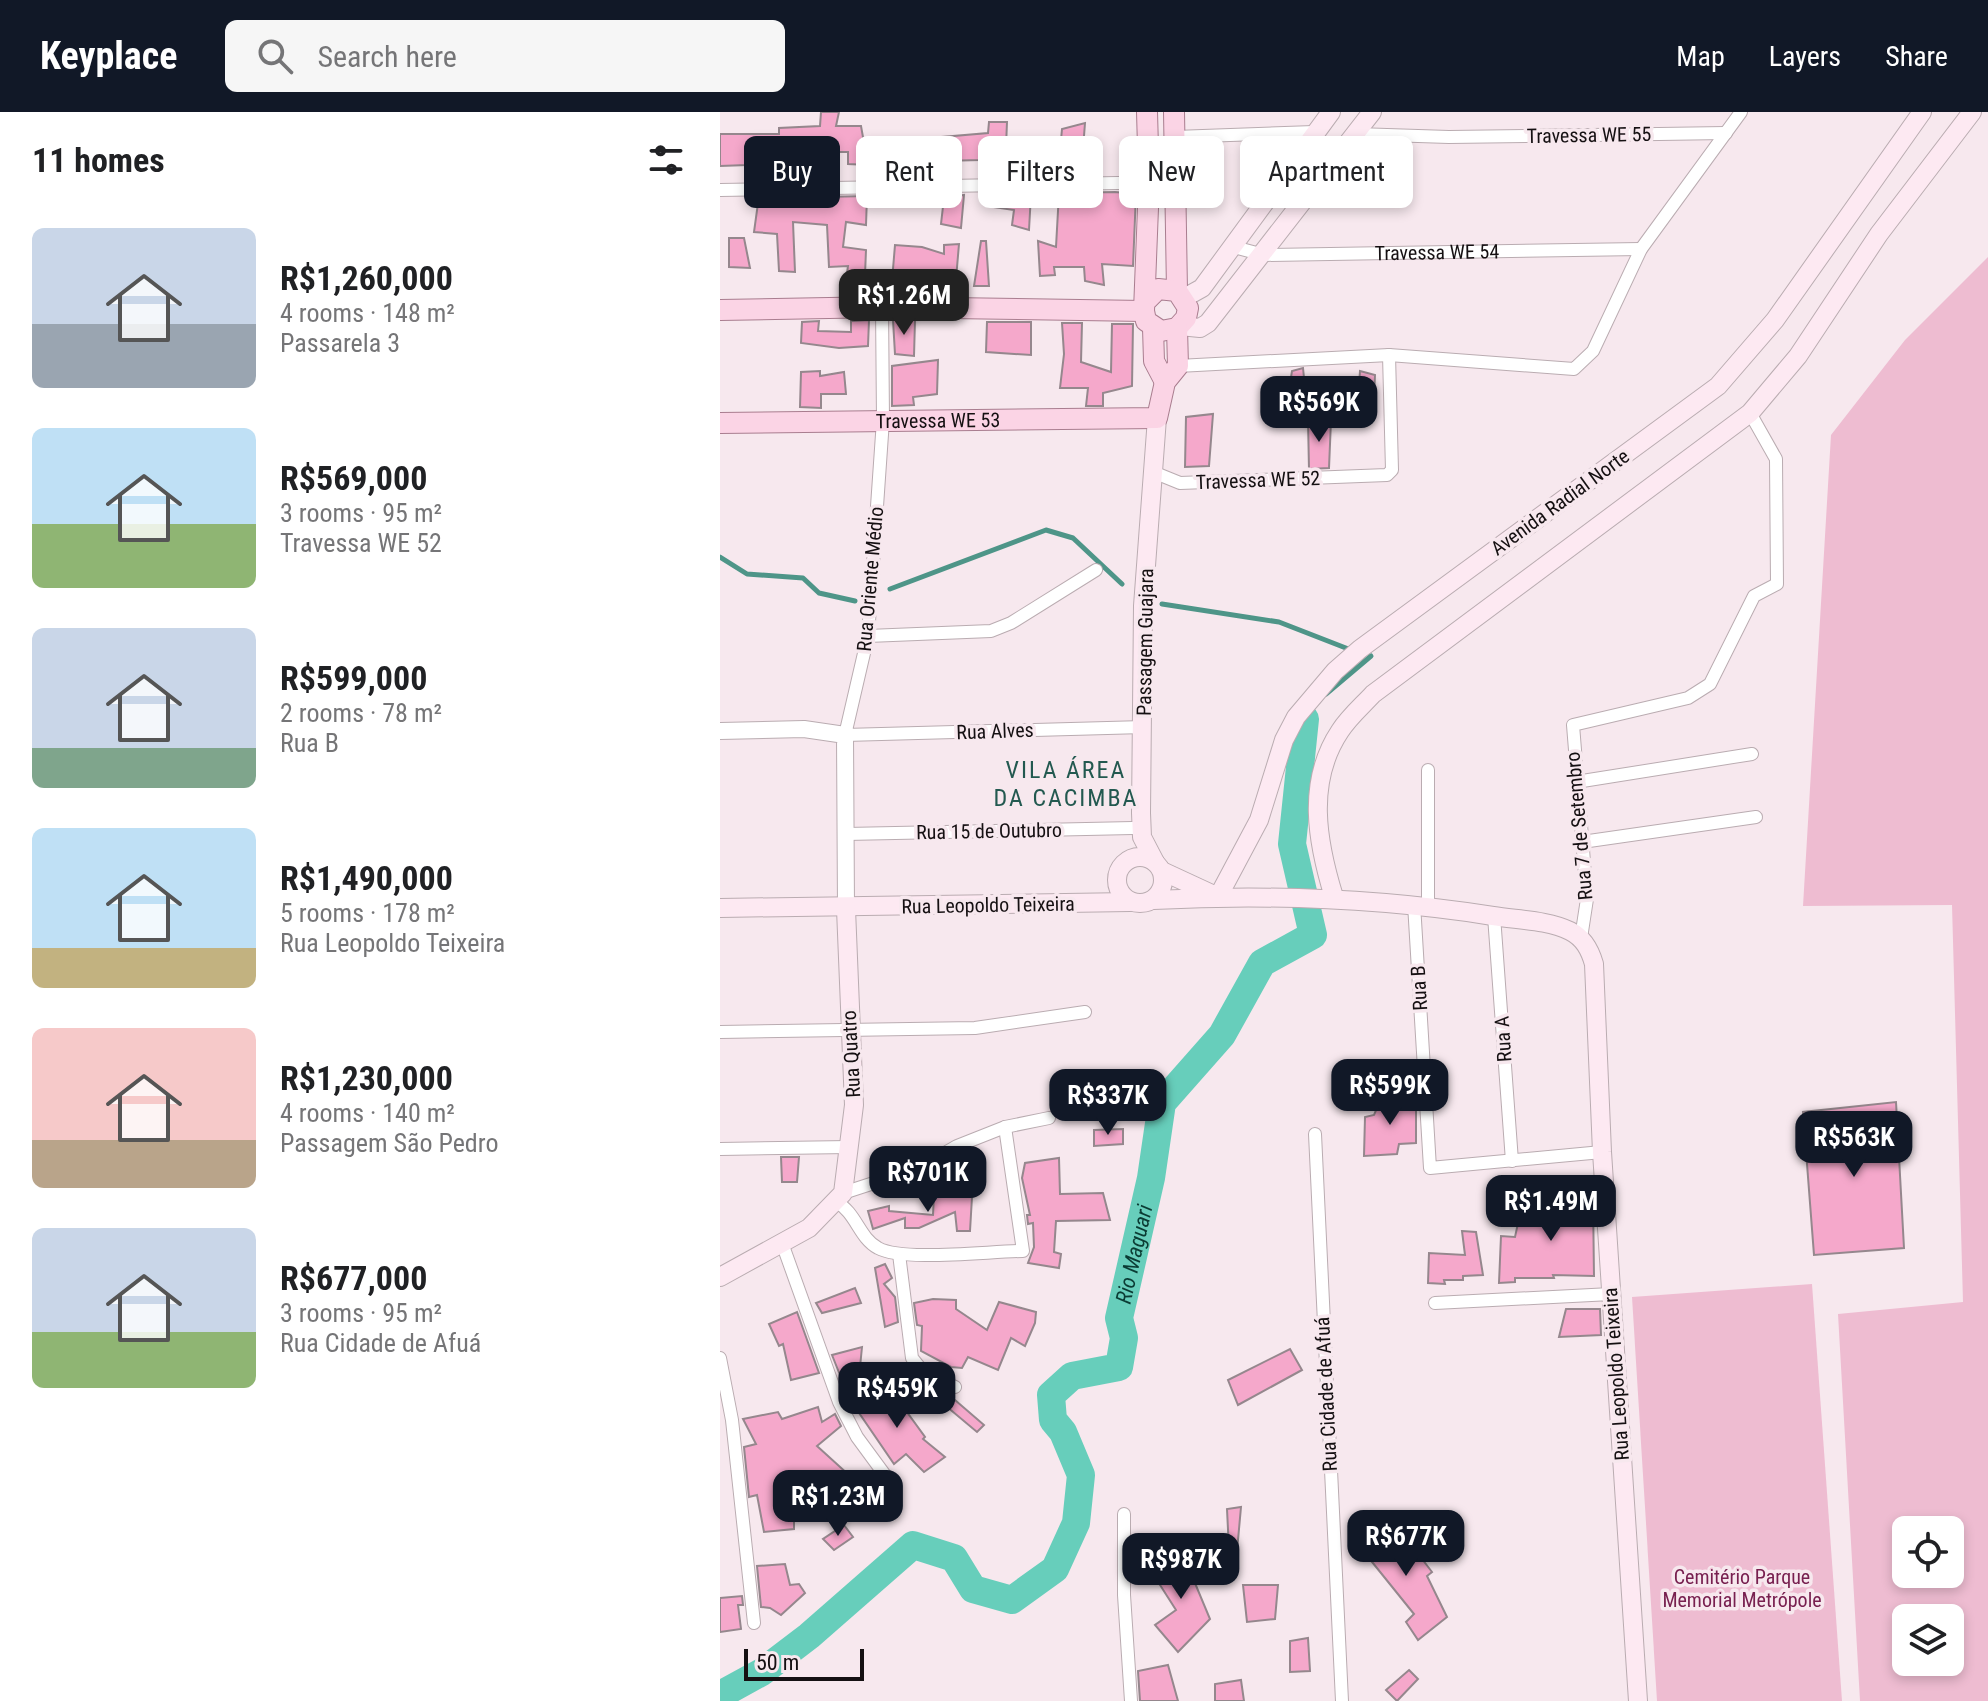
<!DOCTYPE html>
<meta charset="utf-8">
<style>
body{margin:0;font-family:"Roboto Condensed",sans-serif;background:#f6f6f6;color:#202124;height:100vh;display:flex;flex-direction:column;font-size:30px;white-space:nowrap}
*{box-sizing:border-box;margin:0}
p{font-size:26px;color:#757577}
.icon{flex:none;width:44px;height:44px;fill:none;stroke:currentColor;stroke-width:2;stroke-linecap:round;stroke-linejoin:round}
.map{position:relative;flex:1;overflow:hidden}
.side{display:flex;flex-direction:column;background:#fff;width:720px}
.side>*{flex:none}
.hud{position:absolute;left:24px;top:24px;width:760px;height:72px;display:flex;gap:16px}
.controls{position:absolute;left:1172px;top:1404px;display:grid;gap:16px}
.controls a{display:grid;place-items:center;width:72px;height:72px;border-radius:12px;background:#fff;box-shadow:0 4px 12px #0003;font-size:40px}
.scale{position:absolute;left:24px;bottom:20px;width:120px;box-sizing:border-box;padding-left:8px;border:4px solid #151012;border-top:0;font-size:22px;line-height:28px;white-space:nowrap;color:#151012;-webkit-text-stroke:6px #f7e8ee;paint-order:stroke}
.price{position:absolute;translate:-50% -68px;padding:0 18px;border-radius:16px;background:#111827;color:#fff;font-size:26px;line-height:52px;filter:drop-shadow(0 2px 4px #0008)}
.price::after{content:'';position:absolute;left:50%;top:48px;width:24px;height:18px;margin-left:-12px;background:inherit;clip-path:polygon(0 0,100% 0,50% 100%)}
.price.selected{background:#222;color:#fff}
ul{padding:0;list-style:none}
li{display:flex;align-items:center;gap:24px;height:200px;padding:0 32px}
li span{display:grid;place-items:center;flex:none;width:224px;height:160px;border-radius:12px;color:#555}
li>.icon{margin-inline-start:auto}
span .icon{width:96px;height:96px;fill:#fffc;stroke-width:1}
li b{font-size:34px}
h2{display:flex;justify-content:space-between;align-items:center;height:96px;padding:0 32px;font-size:34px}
.pill{padding:0 28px;border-radius:12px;background:#fff;box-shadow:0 4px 12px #0003;font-size:28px;line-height:72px}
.pill.selected{background:#111827;color:#fff}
header{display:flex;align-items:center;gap:48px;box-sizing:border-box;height:112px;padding:0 40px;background:#111827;color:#fff}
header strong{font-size:38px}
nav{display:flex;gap:44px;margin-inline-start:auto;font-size:28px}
.search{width:560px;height:72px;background:#f6f6f6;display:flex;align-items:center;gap:20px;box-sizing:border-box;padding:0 28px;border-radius:12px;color:#757577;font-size:30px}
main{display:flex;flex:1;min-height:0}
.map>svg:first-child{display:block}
.green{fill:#eebcd1;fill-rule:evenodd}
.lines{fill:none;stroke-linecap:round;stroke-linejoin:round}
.stream{stroke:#4e9588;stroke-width:5}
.river{stroke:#67cebb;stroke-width:28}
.building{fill:#f5a8cb;stroke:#95878d;stroke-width:2}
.minor-casing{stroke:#baacb1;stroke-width:14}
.tertiary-casing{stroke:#baacb1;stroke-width:18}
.secondary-casing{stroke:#baacb1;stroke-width:20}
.primary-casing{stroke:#a97d8f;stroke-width:22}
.minor{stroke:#fff;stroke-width:12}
.tertiary{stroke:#fff;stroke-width:16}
.secondary{stroke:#fde9f2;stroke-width:18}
.primary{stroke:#fbd4e5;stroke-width:20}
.labels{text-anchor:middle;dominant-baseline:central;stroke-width:7;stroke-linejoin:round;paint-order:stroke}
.street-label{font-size:20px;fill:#151012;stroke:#f7e8ee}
.park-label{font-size:20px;fill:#782050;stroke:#f7e8ee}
.water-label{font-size:22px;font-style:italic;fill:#0b3c34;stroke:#f7e8ee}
.quarter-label{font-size:24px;letter-spacing:2px;fill:#235950;stroke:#f7e8ee}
</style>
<header>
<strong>Keyplace</strong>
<div class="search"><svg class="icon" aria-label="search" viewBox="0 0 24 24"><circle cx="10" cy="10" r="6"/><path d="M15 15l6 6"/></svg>Search here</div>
<nav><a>Map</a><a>Layers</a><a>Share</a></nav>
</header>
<main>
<section class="side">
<h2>11 homes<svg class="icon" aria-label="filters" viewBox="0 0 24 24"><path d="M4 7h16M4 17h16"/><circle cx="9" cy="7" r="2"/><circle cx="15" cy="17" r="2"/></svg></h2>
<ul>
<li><span style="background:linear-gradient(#c9d6e8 60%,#9aa5b1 0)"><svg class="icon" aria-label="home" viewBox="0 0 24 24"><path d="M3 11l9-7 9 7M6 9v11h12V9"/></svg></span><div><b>R$1,260,000</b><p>4 rooms · 148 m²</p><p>Passarela 3</p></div></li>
<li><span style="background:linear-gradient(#bfe0f5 60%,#8fb573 0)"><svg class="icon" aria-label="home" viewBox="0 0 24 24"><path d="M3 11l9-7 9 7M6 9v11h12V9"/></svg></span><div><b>R$569,000</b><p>3 rooms · 95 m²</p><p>Travessa WE 52</p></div></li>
<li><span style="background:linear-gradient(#c9d6e8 75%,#7fa58c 0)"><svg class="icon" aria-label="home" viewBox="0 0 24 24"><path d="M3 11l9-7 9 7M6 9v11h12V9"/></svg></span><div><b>R$599,000</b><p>2 rooms · 78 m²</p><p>Rua B</p></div></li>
<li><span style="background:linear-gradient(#bfe0f5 75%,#c2b280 0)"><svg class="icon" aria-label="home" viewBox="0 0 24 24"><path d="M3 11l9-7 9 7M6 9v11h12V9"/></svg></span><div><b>R$1,490,000</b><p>5 rooms · 178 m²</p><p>Rua Leopoldo Teixeira</p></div></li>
<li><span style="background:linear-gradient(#f6c9c9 70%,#b9a48a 0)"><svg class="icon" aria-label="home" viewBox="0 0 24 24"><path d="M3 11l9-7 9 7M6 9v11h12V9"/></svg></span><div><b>R$1,230,000</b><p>4 rooms · 140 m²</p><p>Passagem São Pedro</p></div></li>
<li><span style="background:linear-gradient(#c9d6e8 65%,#8fb573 0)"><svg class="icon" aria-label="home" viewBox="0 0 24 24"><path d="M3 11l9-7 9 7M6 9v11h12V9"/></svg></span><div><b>R$677,000</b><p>3 rooms · 95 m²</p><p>Rua Cidade de Afuá</p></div></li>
</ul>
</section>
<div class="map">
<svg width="1268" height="1589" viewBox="0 0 1268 1589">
<rect width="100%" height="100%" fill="#f7e8ee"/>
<g class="green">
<path d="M1268,145V1589H1140L1118,1202L1243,1190L1232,793L1083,794L1111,323L1185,228ZM1186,1418H1230V1462H1186ZM1186,1506H1230V1550H1186Z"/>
<polygon points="1092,1172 1122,1589 937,1589 912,1185"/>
</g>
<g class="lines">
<g class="stream">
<polyline points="0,445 27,462 83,466 99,481 135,489"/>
<polyline points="170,477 326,418 353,426 402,472"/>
<polyline points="442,492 559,510 631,538"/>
<polyline points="606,582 651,544"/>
</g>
<path class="river" id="s1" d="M0,1583L42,1560L89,1524L193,1433L234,1446L253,1477L292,1488L335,1457L356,1411L361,1363L343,1320L333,1308L331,1283L352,1264L399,1255L404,1226L399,1206L431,1066L442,991L502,923L542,851L593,823L572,732L585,607"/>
</g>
<g class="building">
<polygon points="101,0 119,0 116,14 141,14 148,53 128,52 128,40 98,40 98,51 73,48 59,50 59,38 27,40 27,53 0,54 0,22 59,22 59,16 100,14"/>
<polygon points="269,10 287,10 286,35 262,34 260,48 222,49 222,25 268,21"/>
<polygon points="365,11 362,50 339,50 342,17"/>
<polygon points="395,80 416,82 413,154 382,152 384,173 365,169 364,155 334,155 335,163 320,164 318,129 336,135 339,81"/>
<polygon points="268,82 311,82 309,118 292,113 294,98 266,94"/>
<polygon points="244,83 241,116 221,112 224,86"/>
<polygon points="147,84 146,113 126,110 123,135 146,138 145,163 127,161 128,154 109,155 107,113 73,110 75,160 59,159 57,122 34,120 38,91 58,86"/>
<polygon points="9,126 24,126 30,156 9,155"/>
<polygon points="261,129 266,129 269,174 254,174"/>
<polygon points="239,132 236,167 223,168 223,164 172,169 175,133 202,135 224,142 224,133"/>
<polygon points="149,208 148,234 119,236 81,231 82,210 99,209 98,219 131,220 131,209"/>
<polygon points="173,208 195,208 194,244 175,242"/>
<polygon points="267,210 311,210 311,243 266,240"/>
<polygon points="342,211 362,211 361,250 391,260 392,212 413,212 412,274 383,281 383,294 366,294 368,276 340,276 344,242"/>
<polygon points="218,248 217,282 193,285 194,293 172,294 172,254"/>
<polygon points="583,256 587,295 566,297 572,259"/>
<polygon points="100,259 100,264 124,260 126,282 101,282 101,296 80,295 81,260"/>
<polygon points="640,259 655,263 654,286 638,287"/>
<polygon points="493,302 489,354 465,355 466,305"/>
<polygon points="588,308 611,308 609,356 589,357"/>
<polygon points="678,986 696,991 696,1031 679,1032 677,1042 644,1044 645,1005 654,1003 661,987"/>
<polygon points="1176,990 1184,1136 1094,1143 1083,1000"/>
<polygon points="403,1017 403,1032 374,1034 374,1018"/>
<polygon points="61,1045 79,1045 77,1070 62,1070"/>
<polygon points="339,1046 340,1082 383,1081 390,1108 336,1109 334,1140 341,1142 339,1156 308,1151 314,1135 313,1111 308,1112 307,1103 310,1103 302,1066 305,1051"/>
<polygon points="214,1083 252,1085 250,1119 237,1119 235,1100 199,1116 185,1116 185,1106 153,1117 148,1099 169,1094 169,1099 213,1103"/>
<polygon points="835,1086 873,1086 874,1164 833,1163 834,1166 795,1166 795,1170 779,1171 781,1124 795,1125 800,1102 836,1102"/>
<polygon points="742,1119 756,1120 763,1163 743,1164 743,1168 724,1168 725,1172 708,1171 709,1141 745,1143"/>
<polygon points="165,1152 172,1166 164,1172 175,1185 178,1210 165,1215 155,1156"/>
<polygon points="135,1176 141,1191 102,1201 96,1191"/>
<polygon points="213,1187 236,1188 236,1197 267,1218 279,1190 316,1200 315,1211 305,1234 291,1226 278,1258 248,1245 242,1256 231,1255 201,1239 202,1214 197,1213 194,1191"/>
<polygon points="846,1197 880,1197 881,1223 839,1225"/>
<polygon points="77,1200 99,1261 71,1268 63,1232 59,1234 49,1212"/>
<polygon points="142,1235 140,1255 120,1263 112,1243"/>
<polygon points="570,1237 582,1258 518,1293 508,1268"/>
<polygon points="168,1274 205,1325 203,1327 225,1345 204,1360 186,1342 174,1352 135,1295"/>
<polygon points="228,1282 264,1313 257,1320 220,1289"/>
<polygon points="98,1295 102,1310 115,1302 121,1314 97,1334 140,1373 111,1392 108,1388 74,1393 74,1417 44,1420 37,1383 29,1385 24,1335 36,1332 23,1307 58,1300 62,1307"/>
<polygon points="521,1395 517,1439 509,1438 507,1397"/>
<polygon points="667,1411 676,1420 679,1417 712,1460 707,1464 727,1505 698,1528 686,1510 694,1502 640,1435"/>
<polygon points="124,1413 133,1425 114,1438 103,1427"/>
<polygon points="464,1436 476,1457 472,1464 490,1507 458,1540 435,1513 456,1498 433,1462"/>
<polygon points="65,1452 70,1473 79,1472 85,1481 61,1503 50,1496 41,1495 37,1454"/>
<polygon points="523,1473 558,1473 555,1507 527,1510"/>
<polygon points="22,1484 23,1493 18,1493 21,1517 0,1520 0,1486"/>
<polygon points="588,1526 590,1559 570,1560 570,1529"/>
<polygon points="448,1553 458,1589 420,1589 418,1559"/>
<polygon points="689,1558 698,1567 677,1589 666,1578"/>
<polygon points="521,1568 524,1589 495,1589 495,1572"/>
</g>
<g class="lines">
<defs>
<g id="minor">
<polyline points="636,22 729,25 1006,21"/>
<polyline points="455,25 594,20"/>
<polyline points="0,78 456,70"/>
<path id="s2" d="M514,135L544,143L921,137"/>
<polyline points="162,195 163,308 148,524 125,623 424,615"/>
<polyline points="458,254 669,243 854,257 873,239 921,137 1021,0"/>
<polyline points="433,360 460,371 667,363 672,358 669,243"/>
<polyline points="148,524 271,519 291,511 376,458"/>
<polyline points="856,670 1032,642"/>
<polyline points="126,722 413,716"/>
<polyline points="862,730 1036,705"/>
<polyline points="694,792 710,1056 882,1040"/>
<polyline points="708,794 708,658"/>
<polyline points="774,804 792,1049"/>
<polyline points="861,826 867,787 853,613 968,586 990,572 1034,484 1057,472 1056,347 1030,301"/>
<polyline points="0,920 255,916 365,900"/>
<polyline points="595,1022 622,1589"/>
<polyline points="0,1037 129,1035"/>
<polyline points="123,1081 197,1057 237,1034 285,1015 329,1006"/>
<path d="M116,1090C136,1100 139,1126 158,1136C183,1150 270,1139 303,1139L285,1015"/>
<polyline points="62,1131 119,1290 137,1325 173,1374"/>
<polyline points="179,1142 192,1246 205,1262 235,1275"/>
<polyline points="715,1191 891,1182"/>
<polyline points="0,1246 12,1308 34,1511"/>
<polyline points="404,1402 404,1483 411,1589"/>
</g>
<polyline id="tertiary" points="0,619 84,617 125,623 126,797"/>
<g id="secondary">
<polyline points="464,186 482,176 611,0"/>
<polyline points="460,214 480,216 488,211 652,0"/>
<circle cx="420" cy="768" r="23"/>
<polyline points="435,750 422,725 421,701 423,494 437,306"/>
<polyline points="442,759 496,784"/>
<polyline points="498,785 539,708 564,628 576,605 615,559 640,537 998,274 1055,208 1202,0"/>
<path d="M614,785C597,730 586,670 620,619C629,605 642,594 653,582L1030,301L1078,244L1159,122L1252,0"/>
<path d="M433,788C548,782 659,786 773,804C797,808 828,808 850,819C864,826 870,838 874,852L882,1040L918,1589"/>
<polyline points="0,796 410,790"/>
<polyline points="0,1165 89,1116 123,1081 134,993 126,797"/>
</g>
<g id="primary">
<polyline points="454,0 457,179"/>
<polyline points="425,190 438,177 457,179 468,196 466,206 457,216 441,219 426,209 424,199 429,70 427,0"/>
<polyline points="0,198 162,195 424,199"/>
<polyline points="433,216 434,249 445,270"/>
<path id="s3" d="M0,311L437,306L445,270L458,254L457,216"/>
</g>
</defs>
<use href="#minor" class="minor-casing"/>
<use href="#tertiary" class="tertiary-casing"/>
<use href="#secondary" class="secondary-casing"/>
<use href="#primary" class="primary-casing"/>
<use href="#minor" class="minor"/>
<use href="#tertiary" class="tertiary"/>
<use href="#secondary" class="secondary"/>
<use href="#primary" class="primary"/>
</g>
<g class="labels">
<g class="street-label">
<text transform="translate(869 23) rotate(-1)">Travessa WE 55</text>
<text stroke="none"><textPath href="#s2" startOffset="204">Travessa WE 54</textPath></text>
<text stroke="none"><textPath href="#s3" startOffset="218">Travessa WE 53</textPath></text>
<text transform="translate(538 368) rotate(-2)">Travessa WE 52</text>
<text transform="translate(840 390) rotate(-36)">Avenida Radial Norte</text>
<text transform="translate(150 467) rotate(-85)">Rua Oriente Médio</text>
<text transform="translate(425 530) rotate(-89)">Passagem Guajara</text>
<text transform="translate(275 619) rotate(-2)">Rua Alves</text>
<text transform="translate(859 714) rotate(-95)">Rua 7 de Setembro</text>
<text transform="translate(269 719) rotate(-1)">Rua 15 de Outubro</text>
<text transform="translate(268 793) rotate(-1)">Rua Leopoldo Teixeira</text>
<text transform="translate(699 876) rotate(-93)">Rua B</text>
<text transform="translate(783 927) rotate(-94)">Rua A</text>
<text transform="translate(131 942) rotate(-93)">Rua Quatro</text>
<text transform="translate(896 1262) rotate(-94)">Rua Leopoldo Teixeira</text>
<text transform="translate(606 1282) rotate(-93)">Rua Cidade de Afuá</text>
</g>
<g class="park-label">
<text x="1022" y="1465">Cemitério Parque<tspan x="1022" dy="23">Memorial Metrópole</tspan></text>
</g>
<g class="water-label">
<text stroke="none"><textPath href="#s1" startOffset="796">Rio Maguari</textPath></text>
</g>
<g class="quarter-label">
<text x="346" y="658">VILA ÁREA<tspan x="346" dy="28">DA CACIMBA</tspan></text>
</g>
</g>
</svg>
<div class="controls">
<a><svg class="icon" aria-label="locate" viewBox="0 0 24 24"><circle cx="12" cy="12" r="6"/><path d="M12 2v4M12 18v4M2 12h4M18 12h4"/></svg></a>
<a><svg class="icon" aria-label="layers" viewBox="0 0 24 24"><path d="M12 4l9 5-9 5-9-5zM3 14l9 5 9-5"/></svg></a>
</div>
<div class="scale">50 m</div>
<b class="price selected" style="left:184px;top:225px">R$1.26M</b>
<b class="price" style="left:599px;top:332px">R$569K</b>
<b class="price" style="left:670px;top:1015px">R$599K</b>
<b class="price" style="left:388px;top:1025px">R$337K</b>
<b class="price" style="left:1134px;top:1067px">R$563K</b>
<b class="price" style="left:208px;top:1102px">R$701K</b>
<b class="price" style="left:831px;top:1131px">R$1.49M</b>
<b class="price" style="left:177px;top:1318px">R$459K</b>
<b class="price" style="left:118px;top:1426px">R$1.23M</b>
<b class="price" style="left:686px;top:1466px">R$677K</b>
<b class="price" style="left:461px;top:1489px">R$987K</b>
<div class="hud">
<a class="pill selected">Buy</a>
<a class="pill">Rent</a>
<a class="pill">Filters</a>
<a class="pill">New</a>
<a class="pill">Apartment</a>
</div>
</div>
</main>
